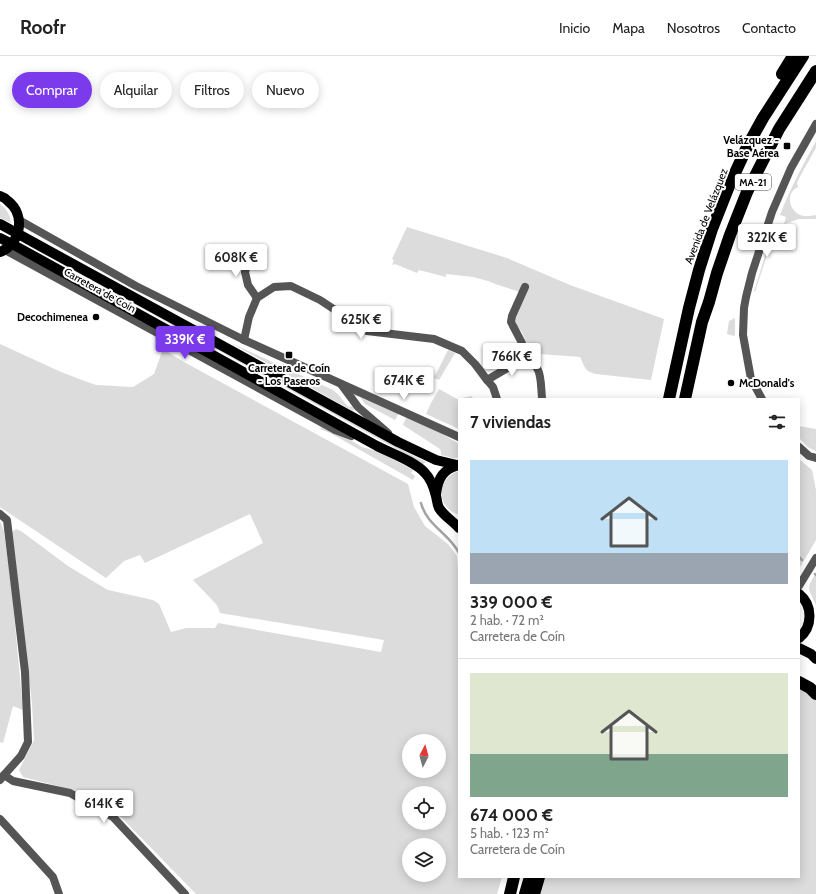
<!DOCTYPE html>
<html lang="es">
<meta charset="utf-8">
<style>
body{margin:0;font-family:Cabin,sans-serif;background:#f2f2f2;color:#222;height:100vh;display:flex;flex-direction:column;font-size:15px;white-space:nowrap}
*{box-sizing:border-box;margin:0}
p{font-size:13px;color:#767676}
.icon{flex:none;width:22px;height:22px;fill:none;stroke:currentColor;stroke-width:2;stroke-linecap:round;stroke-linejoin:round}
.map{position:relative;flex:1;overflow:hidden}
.drawer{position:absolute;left:458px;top:342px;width:342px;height:480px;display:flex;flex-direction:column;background:#fff;border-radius:0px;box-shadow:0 2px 10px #0003}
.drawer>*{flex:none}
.banner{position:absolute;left:12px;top:16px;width:380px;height:36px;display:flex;gap:8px}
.needle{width:26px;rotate:6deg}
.buttons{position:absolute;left:402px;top:678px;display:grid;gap:8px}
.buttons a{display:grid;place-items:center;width:44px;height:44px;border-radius:50%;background:#fff;box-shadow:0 2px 10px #0003;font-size:20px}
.price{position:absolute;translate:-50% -34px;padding:0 9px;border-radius:4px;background:#fff;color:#222;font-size:13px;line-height:26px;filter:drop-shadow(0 1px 2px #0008)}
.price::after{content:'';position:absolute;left:50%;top:24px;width:12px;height:9px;margin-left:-6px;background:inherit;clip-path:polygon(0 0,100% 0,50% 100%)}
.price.selected{background:#7c3aed;color:#fff}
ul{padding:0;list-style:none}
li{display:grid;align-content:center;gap:8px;height:212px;padding:0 12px}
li+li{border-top:1px solid #e0e0e0}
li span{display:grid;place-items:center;height:124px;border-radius:0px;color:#555}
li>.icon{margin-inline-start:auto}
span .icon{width:72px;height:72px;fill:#fffc;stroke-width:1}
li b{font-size:17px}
h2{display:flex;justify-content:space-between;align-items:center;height:48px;padding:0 12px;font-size:17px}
.pill{padding:0 14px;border-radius:18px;background:#fff;box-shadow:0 2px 10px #0003;font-size:14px;line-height:36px}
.pill.selected{background:#7c3aed;color:#fff}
header{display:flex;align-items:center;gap:24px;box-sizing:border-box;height:56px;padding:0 20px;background:#fff;border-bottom:1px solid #e0e0e0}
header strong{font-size:19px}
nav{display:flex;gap:22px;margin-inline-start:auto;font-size:14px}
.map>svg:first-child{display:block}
.green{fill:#dcdcdc;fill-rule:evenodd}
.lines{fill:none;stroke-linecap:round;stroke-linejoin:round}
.stream{stroke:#a3a3a3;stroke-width:2.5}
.minor{stroke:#555;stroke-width:8}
.major{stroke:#000;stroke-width:10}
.highway{stroke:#000;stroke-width:12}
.poi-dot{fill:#000;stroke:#fff;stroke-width:1.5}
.labels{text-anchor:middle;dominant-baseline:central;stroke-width:4;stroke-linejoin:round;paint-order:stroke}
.shield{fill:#fff;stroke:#4c4c4c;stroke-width:1}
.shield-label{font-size:10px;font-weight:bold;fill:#000}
.poi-label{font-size:11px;font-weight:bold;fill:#000;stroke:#fff;text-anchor:end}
.street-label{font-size:11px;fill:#000;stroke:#fff}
</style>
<header>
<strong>Roofr</strong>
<nav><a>Inicio</a><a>Mapa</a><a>Nosotros</a><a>Contacto</a></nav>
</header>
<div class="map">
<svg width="816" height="838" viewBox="0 0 816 838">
<rect width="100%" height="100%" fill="#fff"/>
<g class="green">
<path d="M816,85V92L798,124L797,127L798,131C785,137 789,154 800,159C805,161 811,160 816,159V163H799L784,168L786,161L780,159C790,133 803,109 816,85Z"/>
<path d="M0,148C7,153 10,159 11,167L0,162Z"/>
<path d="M407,171L507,202L570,229L664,263L651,324L596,318C584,315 585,311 580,301L527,297V288L522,276L517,270L515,263L520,236L495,228L488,225L473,221L446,218V221L419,214L417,217L395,208L392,209L394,204L392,203Z"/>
<polygon points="773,174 776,174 779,175 771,187 755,236 754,235 756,229"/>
<polygon points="30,188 414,400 426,406 423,408 413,402 29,190"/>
<polygon points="735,262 735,279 734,280 727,278 729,265"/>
<path d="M229,286L333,334C340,339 343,346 349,351L352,350L354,353L353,355Z"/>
<path d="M0,288L61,316L90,327L96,329L133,331L154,318L163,293L184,306L408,428L414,451L425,470L448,488L457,500L459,527V821H502L497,838H196L121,761L106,749L81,736L23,721L19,714L34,684L32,648L12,476L16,473L21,475L68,510L96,527L108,534L153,544L159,548L171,576L186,572H215L218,567L381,596L384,584L220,557L217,549L193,524L263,487L250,458L145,507L140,499L124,505L106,522L0,451ZM409,685H439V715H409ZM409,737H439V767H409ZM409,789H439V819H409Z"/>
<polygon points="448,294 455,297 439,324 434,322"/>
<polygon points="439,333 457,343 472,340 473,343 459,343 459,373 426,358 431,347"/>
<polygon points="350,334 399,357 395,364 365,348 360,341 354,340"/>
<polygon points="407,360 434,373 459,388 459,402 453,402 441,399 441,396 440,393 403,369"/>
<polygon points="799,370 816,373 816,395 809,392 799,382"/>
<polygon points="321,371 332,377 352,385 362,391 380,396 413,414 411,417 415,420 413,424 330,377 320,373"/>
<polygon points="799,403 812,414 816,434 816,484 799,513"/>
<path d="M459,415V459C436,451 435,423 459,415Z"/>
<polygon points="0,465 4,475 12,537 23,654 13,650 3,687 0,686"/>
<path d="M816,517V549C809,532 805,534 816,517Z"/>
<polygon points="799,630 816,643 816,838 537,838 542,821 799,821"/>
</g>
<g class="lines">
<g class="stream">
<path d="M421,447C427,470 449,477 459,497"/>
<polyline points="799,501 802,504"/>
<polyline points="815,518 816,519"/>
</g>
<g class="minor">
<polyline points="19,164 136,230 244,284 459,381"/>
<polyline points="5,194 317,364 335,374 351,380"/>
<polyline points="251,196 245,216 248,229 257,242"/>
<path d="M525,231L512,260L511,266L522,287V299C543,311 540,320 542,342"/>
<polyline points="244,284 249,261 257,242 274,231 291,230 320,244 367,275 434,283 462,295 475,308 487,324 493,331 497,343"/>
<polyline points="487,324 511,310 522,299"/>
<polyline points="341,328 358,351 388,377"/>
<polyline points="762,343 751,323 743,279 744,252 746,241 752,217 772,156 791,112 816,68"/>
<polyline points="799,391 809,400 816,402"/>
<polyline points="0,458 7,464 25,616 28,686 21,700 4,719"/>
<polyline points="799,530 816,502"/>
<polyline points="0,724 4,719 13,725 70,737 113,761 185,838"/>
<polyline points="0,763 53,821 59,838"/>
</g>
<g class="major">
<path d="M0,140C3,141 6,143 8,145C26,159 21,188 0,196"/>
<polyline points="0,168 398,386 436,404 457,409"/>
<path d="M0,182L12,188L377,390C391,397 416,406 425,417C431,423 434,432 436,440C437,444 437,448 439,452C444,460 453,465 459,472"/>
<path d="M436,438C438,422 443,413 459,409"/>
<path d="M799,538C813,549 813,571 799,582"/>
<polyline points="799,592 811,598 816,603"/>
</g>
<g class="highway">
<polyline points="782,18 793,0"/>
<polyline points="669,343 689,252 699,214 712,173 729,130 747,91 763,62 803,0"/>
<polyline points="685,343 702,266 709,246 717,217 730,179 747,136 779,73 816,15"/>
<polyline points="799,626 810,632 816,638"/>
<polyline points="510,838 514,821"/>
<polyline points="525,838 530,821"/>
<polyline points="534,838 539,821"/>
</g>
</g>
<g class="poi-dot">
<rect x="783" y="86" width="8" height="8" rx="2"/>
<circle cx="96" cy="261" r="4"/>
<rect x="285" y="295" width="8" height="8" rx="2"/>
<circle cx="731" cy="327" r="4"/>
</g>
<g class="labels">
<rect class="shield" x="735" y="118" width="36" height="16" rx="3"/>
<g class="shield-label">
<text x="753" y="126">MA-21</text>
</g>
<g class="poi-label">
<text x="779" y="84">Velázquez -<tspan x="779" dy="13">Base Aérea</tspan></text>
<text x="88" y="261">Decochimenea</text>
<text x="289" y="312" text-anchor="middle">Carretera de Coín<tspan x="289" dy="13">- Los Paseros</tspan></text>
<text x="739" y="327" text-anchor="start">McDonald's</text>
</g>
<g class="street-label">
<text transform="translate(706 160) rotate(-69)">Avenida de Velázquez</text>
<text transform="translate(100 234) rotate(29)">Carretera de Coín</text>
</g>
</g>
</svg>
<div class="buttons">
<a><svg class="needle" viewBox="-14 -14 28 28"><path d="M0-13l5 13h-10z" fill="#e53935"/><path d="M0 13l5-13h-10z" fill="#767676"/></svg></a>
<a><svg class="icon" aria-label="locate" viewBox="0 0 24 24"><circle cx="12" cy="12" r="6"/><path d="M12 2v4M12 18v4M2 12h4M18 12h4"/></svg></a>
<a><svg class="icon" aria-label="layers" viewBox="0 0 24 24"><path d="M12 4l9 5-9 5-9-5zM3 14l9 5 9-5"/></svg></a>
</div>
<b class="price" style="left:767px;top:202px">322K €</b>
<b class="price" style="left:236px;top:222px">608K €</b>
<b class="price" style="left:361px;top:284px">625K €</b>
<b class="price selected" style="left:185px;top:304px">339K €</b>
<b class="price" style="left:512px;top:321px">766K €</b>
<b class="price" style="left:404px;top:345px">674K €</b>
<b class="price" style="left:104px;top:768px">614K €</b>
<div class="banner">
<a class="pill selected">Comprar</a>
<a class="pill">Alquilar</a>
<a class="pill">Filtros</a>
<a class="pill">Nuevo</a>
</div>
<section class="drawer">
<h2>7 viviendas<svg class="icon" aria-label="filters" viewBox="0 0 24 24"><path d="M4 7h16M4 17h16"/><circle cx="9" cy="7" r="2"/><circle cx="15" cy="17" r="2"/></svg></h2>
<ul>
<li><span style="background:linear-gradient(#bfe0f5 75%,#9aa5b1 0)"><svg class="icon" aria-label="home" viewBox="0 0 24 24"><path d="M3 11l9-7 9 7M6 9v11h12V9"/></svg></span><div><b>339 000 €</b><p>2 hab. · 72 m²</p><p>Carretera de Coín</p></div></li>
<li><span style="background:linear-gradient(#dfe7d0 65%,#7fa58c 0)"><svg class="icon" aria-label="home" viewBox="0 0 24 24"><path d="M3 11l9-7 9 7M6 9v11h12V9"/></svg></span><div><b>674 000 €</b><p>5 hab. · 123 m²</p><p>Carretera de Coín</p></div></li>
</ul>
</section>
</div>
